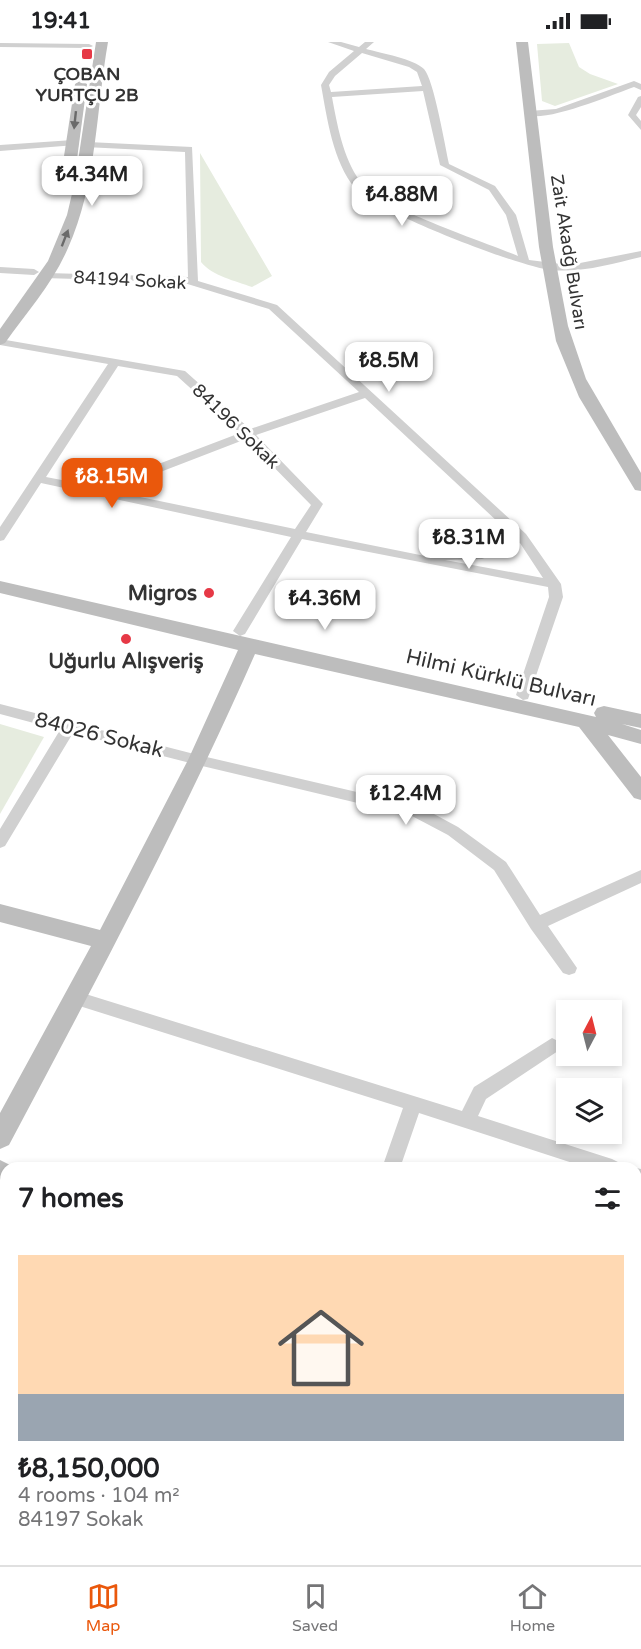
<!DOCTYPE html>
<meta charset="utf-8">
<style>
body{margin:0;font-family:"Varela Round",sans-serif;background:#f6f6f6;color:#202124;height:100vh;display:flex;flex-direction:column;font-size:22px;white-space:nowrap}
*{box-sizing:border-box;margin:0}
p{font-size:20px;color:#757577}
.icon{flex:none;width:33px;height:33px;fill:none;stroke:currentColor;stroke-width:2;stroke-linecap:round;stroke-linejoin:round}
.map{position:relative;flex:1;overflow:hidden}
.drawer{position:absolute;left:0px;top:1120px;width:642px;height:404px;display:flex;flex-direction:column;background:#fff;border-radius:18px 18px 0 0;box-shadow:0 3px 9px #0003}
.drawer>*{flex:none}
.needle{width:39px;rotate:7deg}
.buttons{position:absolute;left:556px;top:958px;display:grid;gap:12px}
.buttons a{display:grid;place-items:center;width:66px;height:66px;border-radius:0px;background:#fff;box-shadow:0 3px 9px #0003;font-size:30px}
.price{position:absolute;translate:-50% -51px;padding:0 14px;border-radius:12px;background:#fff;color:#222;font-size:20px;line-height:39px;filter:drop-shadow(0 2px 3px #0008)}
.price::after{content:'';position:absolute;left:50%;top:36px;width:18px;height:14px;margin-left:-9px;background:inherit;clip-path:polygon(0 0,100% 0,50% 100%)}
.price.selected{background:#ea580c;color:#fff}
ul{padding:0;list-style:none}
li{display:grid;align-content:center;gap:12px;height:318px;padding:0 18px}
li+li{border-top:2px solid #e0e0e0}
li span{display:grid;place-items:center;height:186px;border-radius:0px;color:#555}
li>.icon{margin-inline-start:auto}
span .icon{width:108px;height:108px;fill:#fffc;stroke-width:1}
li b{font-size:26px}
h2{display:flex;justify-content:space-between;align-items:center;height:72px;padding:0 18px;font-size:26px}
.status{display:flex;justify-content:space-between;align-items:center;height:42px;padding:0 30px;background:#fff;direction:ltr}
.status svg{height:16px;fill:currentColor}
.tab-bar{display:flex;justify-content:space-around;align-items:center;height:84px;border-top:2px solid #e0e0e0;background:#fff;font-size:16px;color:#757577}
.tab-bar a{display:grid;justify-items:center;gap:3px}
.tab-bar .selected{color:#ea580c}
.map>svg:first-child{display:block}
.green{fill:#e6ecdf}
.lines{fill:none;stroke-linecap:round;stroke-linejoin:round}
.street{fill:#d0d0d0;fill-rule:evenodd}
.secondary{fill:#bdbdbd;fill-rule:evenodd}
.highway{fill:#9a9a9a;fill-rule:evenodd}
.oneway{fill:#6a6a6a}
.poi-dot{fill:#e63946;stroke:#fff;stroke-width:2}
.labels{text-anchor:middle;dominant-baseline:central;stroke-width:6;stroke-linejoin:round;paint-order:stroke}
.far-poi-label{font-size:18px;font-weight:bold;fill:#333;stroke:#fff}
.far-street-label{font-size:18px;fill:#333;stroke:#fff}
.poi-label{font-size:21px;font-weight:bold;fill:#333;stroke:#fff;text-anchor:end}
.street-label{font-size:21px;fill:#333;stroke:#fff}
</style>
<div class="status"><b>19:41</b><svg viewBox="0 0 49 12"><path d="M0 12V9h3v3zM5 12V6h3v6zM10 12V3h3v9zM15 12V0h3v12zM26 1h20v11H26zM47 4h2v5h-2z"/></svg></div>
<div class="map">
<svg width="641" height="1523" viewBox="0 0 641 1523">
<rect width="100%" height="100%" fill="#fff"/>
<g class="green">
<polygon points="569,1 579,25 590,32 618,42 555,64 542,59 537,2"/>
<path d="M200,111L272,234L252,245C236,239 212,234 201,220Z"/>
<polygon points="0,682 44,695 0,772"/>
<polygon points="0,1252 6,1254 6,1368 0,1366"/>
</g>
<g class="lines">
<g class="street">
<path d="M328,0H341L359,5L365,0H374L366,7C381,11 414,17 424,27C434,38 445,104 449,122L495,144L516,173L529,218L570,223L641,209V215C611,222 582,231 551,228C519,225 375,169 355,146C333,120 327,76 321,43L329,30L354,9ZM362,11L409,25L417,30L422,44L331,50L329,43L335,34ZM423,49L440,123L489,148L506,173L518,214C483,199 379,166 360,139C343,116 337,82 332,55Z"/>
<polygon points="0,1 89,2 93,4 89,6 0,5"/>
<path d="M634,39L641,42V48L634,45C614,52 541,83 525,72L529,69L556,67Z"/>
<polygon points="641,54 641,65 636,73 641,79 641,88 628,73 638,55"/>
<polygon points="73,98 76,99 76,103 0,109 0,103"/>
<path d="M88,100L192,105L198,239L277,263L526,492L561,542L563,555L528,657L523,658L516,653L549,555L548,545L302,497L245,592L240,594L233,589L291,495L41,441L4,498L0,499V485L108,322L0,303V297L185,329L250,387L359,350L269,267L181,240L43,236V232L47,231L188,235L185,110L85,105L83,103ZM118,324L177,334L240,391L98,445L46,435ZM365,356L513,494L480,509L436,510L431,511L430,515L306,490L323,462L256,393ZM246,397L311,463L295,487L111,449ZM520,501L543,536L445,518L482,517Z"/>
<polygon points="0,225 34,227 39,230 34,233 0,231"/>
<polygon points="0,662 198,713 421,765 458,785 506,820 540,873 641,828 641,841 548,884 577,926 575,931 569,933 563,931 531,887 494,828 448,793 412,774 198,723 73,691 5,804 0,806 0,787 60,688 0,672"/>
<polygon points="76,949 462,1069 474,1045 552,996 558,999 561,1004 558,1009 486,1057 478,1074 612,1117 618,1120 621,1126 588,1126 419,1071 400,1126 382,1126 403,1066 70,961 68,956 70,951"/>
<polygon points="636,1126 641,1127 641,1145 636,1144"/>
<polygon points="0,1286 6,1288 6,1308 0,1306"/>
<polygon points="636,1506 641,1508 641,1523 628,1523 626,1518 636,1518"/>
</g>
<g class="secondary">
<path d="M96,0H108C96,68 97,142 68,206C53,241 27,270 5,301L0,303V287L48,219L67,173L75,139Z"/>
<polygon points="516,0 528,0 553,205 568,284 586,337 641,431 641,449 635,448 579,355 556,299 539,205"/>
<polygon points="81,38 87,42 73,147 66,151 59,147 75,42"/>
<path d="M0,539L596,675L594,671L597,666L604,664L641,672V686L622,682L641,688V702L608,693L641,735V758L634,756L579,685L255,612C181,780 95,941 9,1103L0,1107V1071L91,904L0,880V862L100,888L188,718L238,608L0,551Z"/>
<polygon points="0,1118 16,1126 6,1126 6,1145 0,1143"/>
<polygon points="636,1351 641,1353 641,1381 636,1379"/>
</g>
<g class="highway">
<polygon points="0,1395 6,1398 6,1436 0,1433"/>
<polygon points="0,1485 6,1488 6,1518 61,1518 63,1523 0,1523"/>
<polygon points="238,1518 289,1518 291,1523 240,1523"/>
</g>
</g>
<defs><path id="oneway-solid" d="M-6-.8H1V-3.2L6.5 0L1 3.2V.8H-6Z" transform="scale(1.5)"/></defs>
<g class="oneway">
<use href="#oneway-solid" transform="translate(75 78) rotate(96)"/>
<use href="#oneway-solid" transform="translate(65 196) rotate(-69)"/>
</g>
<g class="poi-dot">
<rect x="81" y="6" width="12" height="12" rx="3"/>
<circle cx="209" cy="551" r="6"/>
<circle cx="126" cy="597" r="6"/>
</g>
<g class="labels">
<g class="far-poi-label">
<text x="87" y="32">ÇOBAN<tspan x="87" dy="21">YURTÇU 2B</tspan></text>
</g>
<g class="far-street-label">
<text transform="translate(569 210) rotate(81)">Zait Akadğ Bulvarı</text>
<text transform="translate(130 238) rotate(3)">84194 Sokak</text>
<text transform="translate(236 384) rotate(44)">84196 Sokak</text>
</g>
<g class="poi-label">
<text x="197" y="551">Migros</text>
<text x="126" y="619" text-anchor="middle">Uğurlu Alışveriş</text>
</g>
<g class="street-label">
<text transform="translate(501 636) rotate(13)">Hilmi Kürklü Bulvarı</text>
<text transform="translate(99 693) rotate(14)">84026 Sokak</text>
</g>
</g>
</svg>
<div class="buttons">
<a><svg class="needle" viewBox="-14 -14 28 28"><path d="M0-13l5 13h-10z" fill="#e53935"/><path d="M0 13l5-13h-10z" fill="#757577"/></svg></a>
<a><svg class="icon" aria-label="layers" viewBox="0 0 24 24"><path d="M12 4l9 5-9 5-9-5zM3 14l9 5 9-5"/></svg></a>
</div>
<b class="price" style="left:92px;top:165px">₺4.34M</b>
<b class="price" style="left:402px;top:185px">₺4.88M</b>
<b class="price" style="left:389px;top:351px">₺8.5M</b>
<b class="price selected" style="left:112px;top:467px">₺8.15M</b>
<b class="price" style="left:469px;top:528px">₺8.31M</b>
<b class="price" style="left:325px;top:589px">₺4.36M</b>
<b class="price" style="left:406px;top:784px">₺12.4M</b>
<section class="drawer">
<h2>7 homes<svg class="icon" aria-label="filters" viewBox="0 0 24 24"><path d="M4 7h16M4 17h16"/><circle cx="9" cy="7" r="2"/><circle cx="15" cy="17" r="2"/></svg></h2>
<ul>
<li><span style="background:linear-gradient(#ffd9b3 75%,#9aa5b1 0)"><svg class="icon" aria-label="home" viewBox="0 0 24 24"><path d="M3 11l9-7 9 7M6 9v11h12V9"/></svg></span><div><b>₺8,150,000</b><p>4 rooms · 104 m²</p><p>84197 Sokak</p></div></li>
</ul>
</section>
</div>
<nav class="tab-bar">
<a class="selected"><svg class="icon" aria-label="map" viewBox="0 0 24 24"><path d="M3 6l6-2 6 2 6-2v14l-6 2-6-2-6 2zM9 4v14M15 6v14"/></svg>Map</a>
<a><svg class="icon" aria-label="saved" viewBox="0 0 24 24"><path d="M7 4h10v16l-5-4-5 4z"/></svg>Saved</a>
<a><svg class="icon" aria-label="home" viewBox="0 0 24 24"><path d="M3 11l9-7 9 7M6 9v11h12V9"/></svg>Home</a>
</nav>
